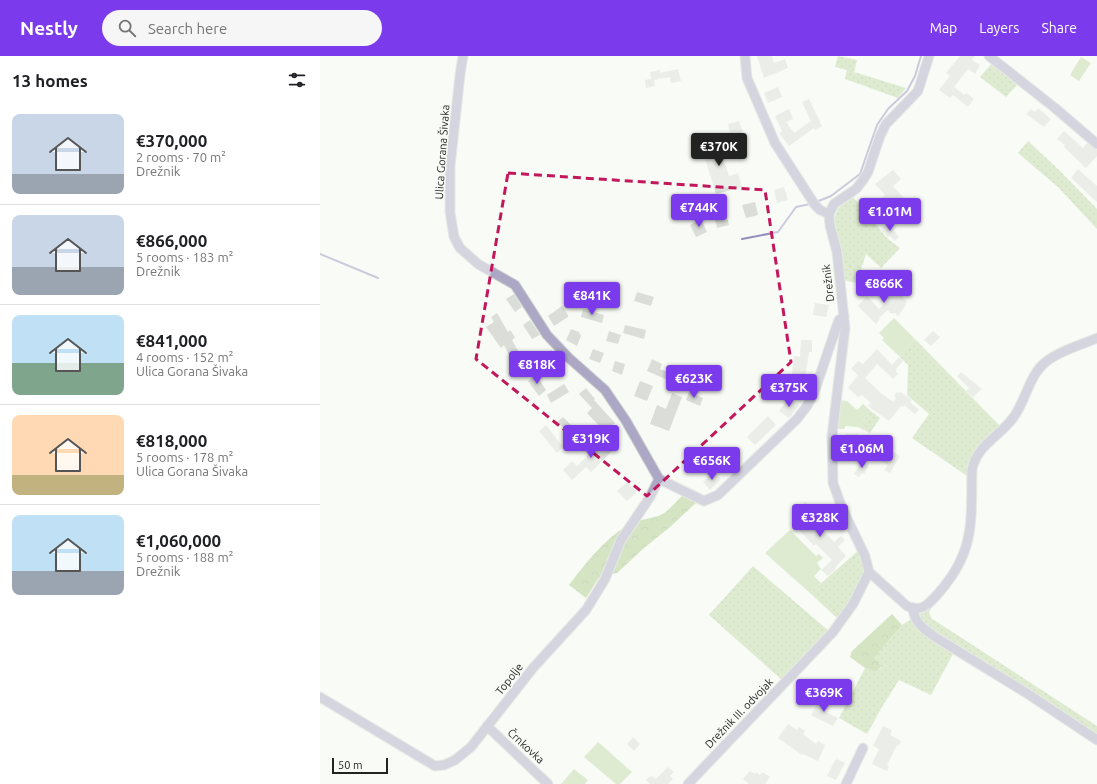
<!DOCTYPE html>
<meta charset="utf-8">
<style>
body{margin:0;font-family:Ubuntu,sans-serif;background:#f6f6f6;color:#202124;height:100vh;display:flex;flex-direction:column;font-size:15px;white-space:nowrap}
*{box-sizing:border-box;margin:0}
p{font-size:13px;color:#757577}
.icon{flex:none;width:22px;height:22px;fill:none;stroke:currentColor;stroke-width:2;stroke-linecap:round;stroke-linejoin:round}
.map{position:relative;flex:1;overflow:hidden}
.sheet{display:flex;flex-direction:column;background:#fff;width:320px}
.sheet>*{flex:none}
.scale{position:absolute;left:12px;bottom:10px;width:56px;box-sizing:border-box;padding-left:4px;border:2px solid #232422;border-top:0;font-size:11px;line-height:14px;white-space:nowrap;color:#232422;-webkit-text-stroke:3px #f8fbf5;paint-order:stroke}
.price{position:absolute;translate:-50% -34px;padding:0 9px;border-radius:4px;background:#7c3aed;color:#fff;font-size:13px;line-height:26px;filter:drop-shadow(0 1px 2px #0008)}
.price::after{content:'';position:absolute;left:50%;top:24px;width:12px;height:9px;margin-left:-6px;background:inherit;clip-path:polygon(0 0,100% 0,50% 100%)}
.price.on{background:#222;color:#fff}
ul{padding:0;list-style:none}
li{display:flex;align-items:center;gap:12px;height:100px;padding:0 12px}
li+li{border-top:1px solid #e0e0e0}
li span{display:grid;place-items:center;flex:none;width:112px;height:80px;border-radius:8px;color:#555}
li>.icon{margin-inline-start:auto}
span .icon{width:48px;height:48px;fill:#fffc;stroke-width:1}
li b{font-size:17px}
h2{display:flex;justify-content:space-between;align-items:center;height:48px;padding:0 12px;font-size:17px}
header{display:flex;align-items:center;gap:24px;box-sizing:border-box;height:56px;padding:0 20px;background:#7c3aed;color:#fff}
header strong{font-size:19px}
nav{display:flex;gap:22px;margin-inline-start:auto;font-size:14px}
.search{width:280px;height:36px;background:#f6f6f6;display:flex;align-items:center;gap:10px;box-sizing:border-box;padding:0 14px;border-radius:22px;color:#757577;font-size:15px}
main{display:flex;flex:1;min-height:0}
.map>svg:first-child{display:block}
.grass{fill:url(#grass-dots)}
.forest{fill:url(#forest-crowns)}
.garden{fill:#c0d8a5}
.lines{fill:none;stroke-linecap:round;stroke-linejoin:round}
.stream{stroke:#978dbd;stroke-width:2}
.building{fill:#dbded8}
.minor-casing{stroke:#d2d4cf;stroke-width:11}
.minor{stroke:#aca7c5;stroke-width:9}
.marked{fill:none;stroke:#c2185b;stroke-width:3;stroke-dasharray:8 5;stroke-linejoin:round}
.labels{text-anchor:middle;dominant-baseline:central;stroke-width:3;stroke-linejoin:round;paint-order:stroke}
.street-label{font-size:11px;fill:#232422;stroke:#f8fbf5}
</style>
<header>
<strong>Nestly</strong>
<div class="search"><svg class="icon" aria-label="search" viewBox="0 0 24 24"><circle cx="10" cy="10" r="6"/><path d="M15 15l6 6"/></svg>Search here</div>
<nav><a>Map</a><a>Layers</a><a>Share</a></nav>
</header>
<main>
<section class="sheet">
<h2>13 homes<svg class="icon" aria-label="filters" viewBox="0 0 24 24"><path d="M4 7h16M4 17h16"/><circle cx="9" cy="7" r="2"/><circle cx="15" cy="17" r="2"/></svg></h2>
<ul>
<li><span style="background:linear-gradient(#c9d6e8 75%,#9aa5b1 0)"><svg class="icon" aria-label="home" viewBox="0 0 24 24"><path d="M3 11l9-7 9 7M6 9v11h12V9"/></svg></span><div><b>€370,000</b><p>2 rooms · 70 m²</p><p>Drežnik</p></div></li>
<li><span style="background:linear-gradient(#c9d6e8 65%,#9aa5b1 0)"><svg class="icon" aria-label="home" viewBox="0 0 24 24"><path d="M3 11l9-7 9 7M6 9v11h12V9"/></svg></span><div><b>€866,000</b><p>5 rooms · 183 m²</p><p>Drežnik</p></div></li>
<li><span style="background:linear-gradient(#bfe0f5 60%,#7fa58c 0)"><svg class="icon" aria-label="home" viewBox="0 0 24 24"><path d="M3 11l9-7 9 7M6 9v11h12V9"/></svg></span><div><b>€841,000</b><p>4 rooms · 152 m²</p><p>Ulica Gorana Šivaka</p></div></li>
<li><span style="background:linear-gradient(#ffd9b3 75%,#c2b280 0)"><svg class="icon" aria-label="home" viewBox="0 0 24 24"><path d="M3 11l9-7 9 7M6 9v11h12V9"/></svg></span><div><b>€818,000</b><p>5 rooms · 178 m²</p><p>Ulica Gorana Šivaka</p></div></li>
<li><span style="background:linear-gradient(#bfe0f5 70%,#9aa5b1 0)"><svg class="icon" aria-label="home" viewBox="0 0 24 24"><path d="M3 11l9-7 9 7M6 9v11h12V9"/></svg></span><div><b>€1,060,000</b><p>5 rooms · 188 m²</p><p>Drežnik</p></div></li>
</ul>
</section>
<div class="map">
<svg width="777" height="728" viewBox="0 0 777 728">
<defs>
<pattern id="grass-dots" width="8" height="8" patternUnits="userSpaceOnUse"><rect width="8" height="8" fill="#c0d8a5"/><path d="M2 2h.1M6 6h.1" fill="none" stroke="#a5b98e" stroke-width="1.8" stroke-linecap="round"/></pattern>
<pattern id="forest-crowns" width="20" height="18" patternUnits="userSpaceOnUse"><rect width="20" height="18" fill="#abca86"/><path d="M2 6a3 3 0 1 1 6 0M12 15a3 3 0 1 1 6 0" fill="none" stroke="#93ad73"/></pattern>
</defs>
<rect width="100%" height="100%" fill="#f8fbf5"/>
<g class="grass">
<polygon points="518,0 537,4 534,16 586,32 578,42 525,23 527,14 515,11"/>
<polygon points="673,6 699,27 686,41 660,21"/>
<polygon points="708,85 740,115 777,153 777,173 738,131 698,97"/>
<path d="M533,141L568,183L580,192L561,212L546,198L537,227L523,224L514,167C515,153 521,147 533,141Z"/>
<polygon points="595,283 681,371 647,420 592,382 609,358 587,339 588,309 579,300"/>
<polygon points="551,355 560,362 550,377 538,371"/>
<path d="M539,494C541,499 543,504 544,509C547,528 528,548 518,563L490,537Z"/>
<polygon points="433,510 509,575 462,624 389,559"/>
<polygon points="612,551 609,556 611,562 777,670 777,681 616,578 602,567 598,559"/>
<polygon points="591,563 634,596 611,639 579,624 562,651 547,678 519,662 545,612 556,616 562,611 554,602 582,569"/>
</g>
<g class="forest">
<path d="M364,438L377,446L350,471L324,492L297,517L282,519L278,523L266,542L249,529C265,508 283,485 306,470C315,464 328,463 338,460C349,456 356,445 364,438Z"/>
<polygon points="572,558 582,569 554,602 562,610 556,616 545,612 530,601 532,595"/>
</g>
<g class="garden">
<polygon points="761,1 771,7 759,25 750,19"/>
<polygon points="574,262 595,283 579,300 562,284 564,282 559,277"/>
<polygon points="519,344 527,345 537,354 543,348 551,355 538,371 525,370 525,373 515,373"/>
<polygon points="470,474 496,500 499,498 503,502 497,507 501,513 494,520 501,527 490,537 445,497"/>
<polygon points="278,686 312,716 300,728 296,728 264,701"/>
<polygon points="254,713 268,724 265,728 241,728"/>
</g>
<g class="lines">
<g class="stream">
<polyline points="496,146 511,140 540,118 557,69 568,53 587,35 595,20 601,0"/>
<polyline points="422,183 458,176 476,151 490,148"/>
<polyline points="0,198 58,222"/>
</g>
</g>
<g class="building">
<polygon points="437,0 452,0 454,7 465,3 468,12 444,22"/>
<polygon points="640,0 655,0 652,4 660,9 655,18 648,13 634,31 644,39 646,37 654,43 648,51 633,39 630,42 619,34 630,20 626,17"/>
<polygon points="358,13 361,25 351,27 350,21 334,24 335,30 326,32 325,24 331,23 330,16 340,14 340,17"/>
<polygon points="458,31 462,41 448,47 444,37"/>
<polygon points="489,43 502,70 495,74 494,72 469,90 459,77 462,75 455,60 469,53 473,63 466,66 474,77 491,65 482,46"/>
<polygon points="718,52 731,63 724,71 706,58 711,53 715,56"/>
<polygon points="419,65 423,76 411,80 408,68"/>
<polygon points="744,75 763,92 767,87 777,94 777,100 766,112 744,91 745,89 737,83"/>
<polygon points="395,77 409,120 418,117 422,131 396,138 385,103 389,102 382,81"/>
<polygon points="758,113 777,130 777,146 751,122"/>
<polygon points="573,114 581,123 573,130 584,142 574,151 577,154 564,165 552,151 565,139 555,128"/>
<polygon points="464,131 468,144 457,147 454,134"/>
<polygon points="435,146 438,159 426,162 422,149"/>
<polygon points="406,156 409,169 397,172 394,159"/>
<polygon points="381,163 387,176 376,181 370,169"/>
<polygon points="567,167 579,181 575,185 570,180 568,181 561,173"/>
<polygon points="567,224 587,246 585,248 586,249 578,260 575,257 570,257 568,254 559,262 560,263 556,268 538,250 547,240 559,253 567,245 565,242 569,238 561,229"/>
<polygon points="317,236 334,241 331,250 314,245"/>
<polygon points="194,238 202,251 195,256 186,243"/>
<polygon points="495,247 509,249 506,261 493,259"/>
<polygon points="242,250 248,259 248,261 234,270 228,260"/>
<polygon points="263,253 284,259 282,267 261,261"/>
<polygon points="177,257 188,276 190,274 195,281 192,284 204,306 195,311 184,289 181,292 166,271 174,266 171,261"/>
<polygon points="210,264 220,279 212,283 203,269"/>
<polygon points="305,269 326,274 324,283 303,277"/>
<polygon points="251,273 259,276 261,280 257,290 246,284"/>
<polygon points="289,275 301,279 298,288 286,285"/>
<polygon points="613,275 620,281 611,290 604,284"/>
<polygon points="481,284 492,284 492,296 489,296 483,335 470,334 474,300 480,301"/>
<polygon points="273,293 284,297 280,307 269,303"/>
<polygon points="557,293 572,309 579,301 583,305 576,313 577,314 576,315 578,318 573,323 557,308 545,322 562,338 573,346 576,342 574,340 577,336 580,337 581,336 592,344 590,346 599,354 595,358 584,349 583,351 581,350 569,365 548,350 551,347 542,339 538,341 528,332 538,319 531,313 538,305 543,308"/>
<polygon points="231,294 237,300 224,313 219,308"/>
<polygon points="332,303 342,308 340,313 357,320 355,327 327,315"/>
<polygon points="295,305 305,308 302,319 292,315"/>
<polygon points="386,312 397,318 392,326 382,321"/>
<polygon points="641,316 662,333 653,341 646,335 649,332 637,320"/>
<polygon points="216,319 226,334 219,340 208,325"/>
<polygon points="320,325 333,330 327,345 314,340"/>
<polygon points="244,328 249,336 231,347 227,339"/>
<polygon points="266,332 275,343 274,344 295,367 285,376 267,357 272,352 259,338"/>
<polygon points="369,336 383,342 380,350 366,344"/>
<polygon points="352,337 362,341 349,375 330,368 337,349 346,353"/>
<polygon points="469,342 479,349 469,362 459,355"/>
<polygon points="448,360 456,369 435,389 427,381"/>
<polygon points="243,361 256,374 251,379 237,366"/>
<polygon points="226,369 243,391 237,397 219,375"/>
<polygon points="526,378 538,378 537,391 525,390"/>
<polygon points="553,380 563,386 562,389 580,400 570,417 564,414 568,409 560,404 563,399 544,388 547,382 551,384"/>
<polygon points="287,381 296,391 271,416 266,411 252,424 243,414 252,405 257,410"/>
<polygon points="414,399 421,405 412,414 406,407"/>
<polygon points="542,405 549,409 544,418 542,417 539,421 534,418"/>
<polygon points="394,416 401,423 390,434 383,426"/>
<polygon points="307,426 317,436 307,445 297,435"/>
<polygon points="485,446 496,455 491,460 495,464 494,465 514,486 521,480 525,484 518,491 526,500 517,509 518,509 515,512 516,513 508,520 501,514 512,504 496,488 494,490 477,472 483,465 475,457"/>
<polygon points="501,641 509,645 504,655 518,662 513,670 491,659"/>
<polygon points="468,668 477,674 479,671 485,675 483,678 496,688 498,685 505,689 498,705 483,698 482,699 458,682"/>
<polygon points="563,670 572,674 570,679 581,685 579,690 577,689 567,709 569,710 567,715 552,708 559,693 553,690"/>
<polygon points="313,681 320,688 314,695 307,688"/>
<polygon points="517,703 525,707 516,724 507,720 515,704 516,704"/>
<polygon points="348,711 354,716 350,720 353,723 348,728 330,728 326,724 330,720 331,721 332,720 336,723"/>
<polygon points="430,715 435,718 436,716 440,719 442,717 444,717 450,721 445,728 429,728 423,723"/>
</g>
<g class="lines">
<defs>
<g id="minor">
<polyline points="143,0 140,19 130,111 130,156 134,181 140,192 158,208 195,229 227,279 249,302 285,334 306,365 339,423 384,445 398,439 477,363 487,350 494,337 516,272 519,264 524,260"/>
<polyline points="425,0 427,22 455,87 495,149 500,154 509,158"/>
<polyline points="669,0 735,52 777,88"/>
<path d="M549,516L587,550C600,556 607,550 616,540C627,528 637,514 643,499C654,473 651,441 652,413C658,388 679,381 693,362C706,345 709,318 727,305C741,294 761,289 777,282"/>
<path d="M593,552C594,567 604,573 615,581L708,638L777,684"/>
<polyline points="0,641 115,710 124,709 135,704 151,691 213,612 266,554 285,523 301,484 330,441 339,423"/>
<polyline points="167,670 228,728"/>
<polyline points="368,728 513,576 533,548 549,516 545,500 522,452 513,427 512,380 525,272 517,196 510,170 509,158 514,148 536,133 543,124 548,116 560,80 566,68 598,35 609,0"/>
<polyline points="526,728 543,692"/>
</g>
</defs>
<use href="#minor" class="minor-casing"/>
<use href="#minor" class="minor"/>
</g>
<path d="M0 0H777V728H0ZM188,117L445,134L471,306L327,440L156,303Z" fill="#f8fbf5" fill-opacity=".55" fill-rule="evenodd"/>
<path class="marked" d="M188,117L445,134L471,306L327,440L156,303Z"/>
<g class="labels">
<g class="street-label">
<text transform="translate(122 96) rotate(-86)">Ulica Gorana Šivaka</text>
<text transform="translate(508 227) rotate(-97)">Drežnik</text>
<text transform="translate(189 623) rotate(-52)">Topolje</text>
<text transform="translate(419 657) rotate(-46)">Drežnik III. odvojak</text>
<text transform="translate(206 690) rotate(43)">Črnkovka</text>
</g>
</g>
</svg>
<div class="scale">50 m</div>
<b class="price on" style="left:399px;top:111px">€370K</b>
<b class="price" style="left:379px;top:172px">€744K</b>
<b class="price" style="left:570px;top:176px">€1.01M</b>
<b class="price" style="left:564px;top:248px">€866K</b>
<b class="price" style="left:272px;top:260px">€841K</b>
<b class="price" style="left:217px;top:329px">€818K</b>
<b class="price" style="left:374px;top:343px">€623K</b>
<b class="price" style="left:469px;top:352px">€375K</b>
<b class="price" style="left:271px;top:403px">€319K</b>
<b class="price" style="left:542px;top:413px">€1.06M</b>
<b class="price" style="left:392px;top:425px">€656K</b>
<b class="price" style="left:500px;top:482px">€328K</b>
<b class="price" style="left:504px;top:657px">€369K</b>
</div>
</main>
